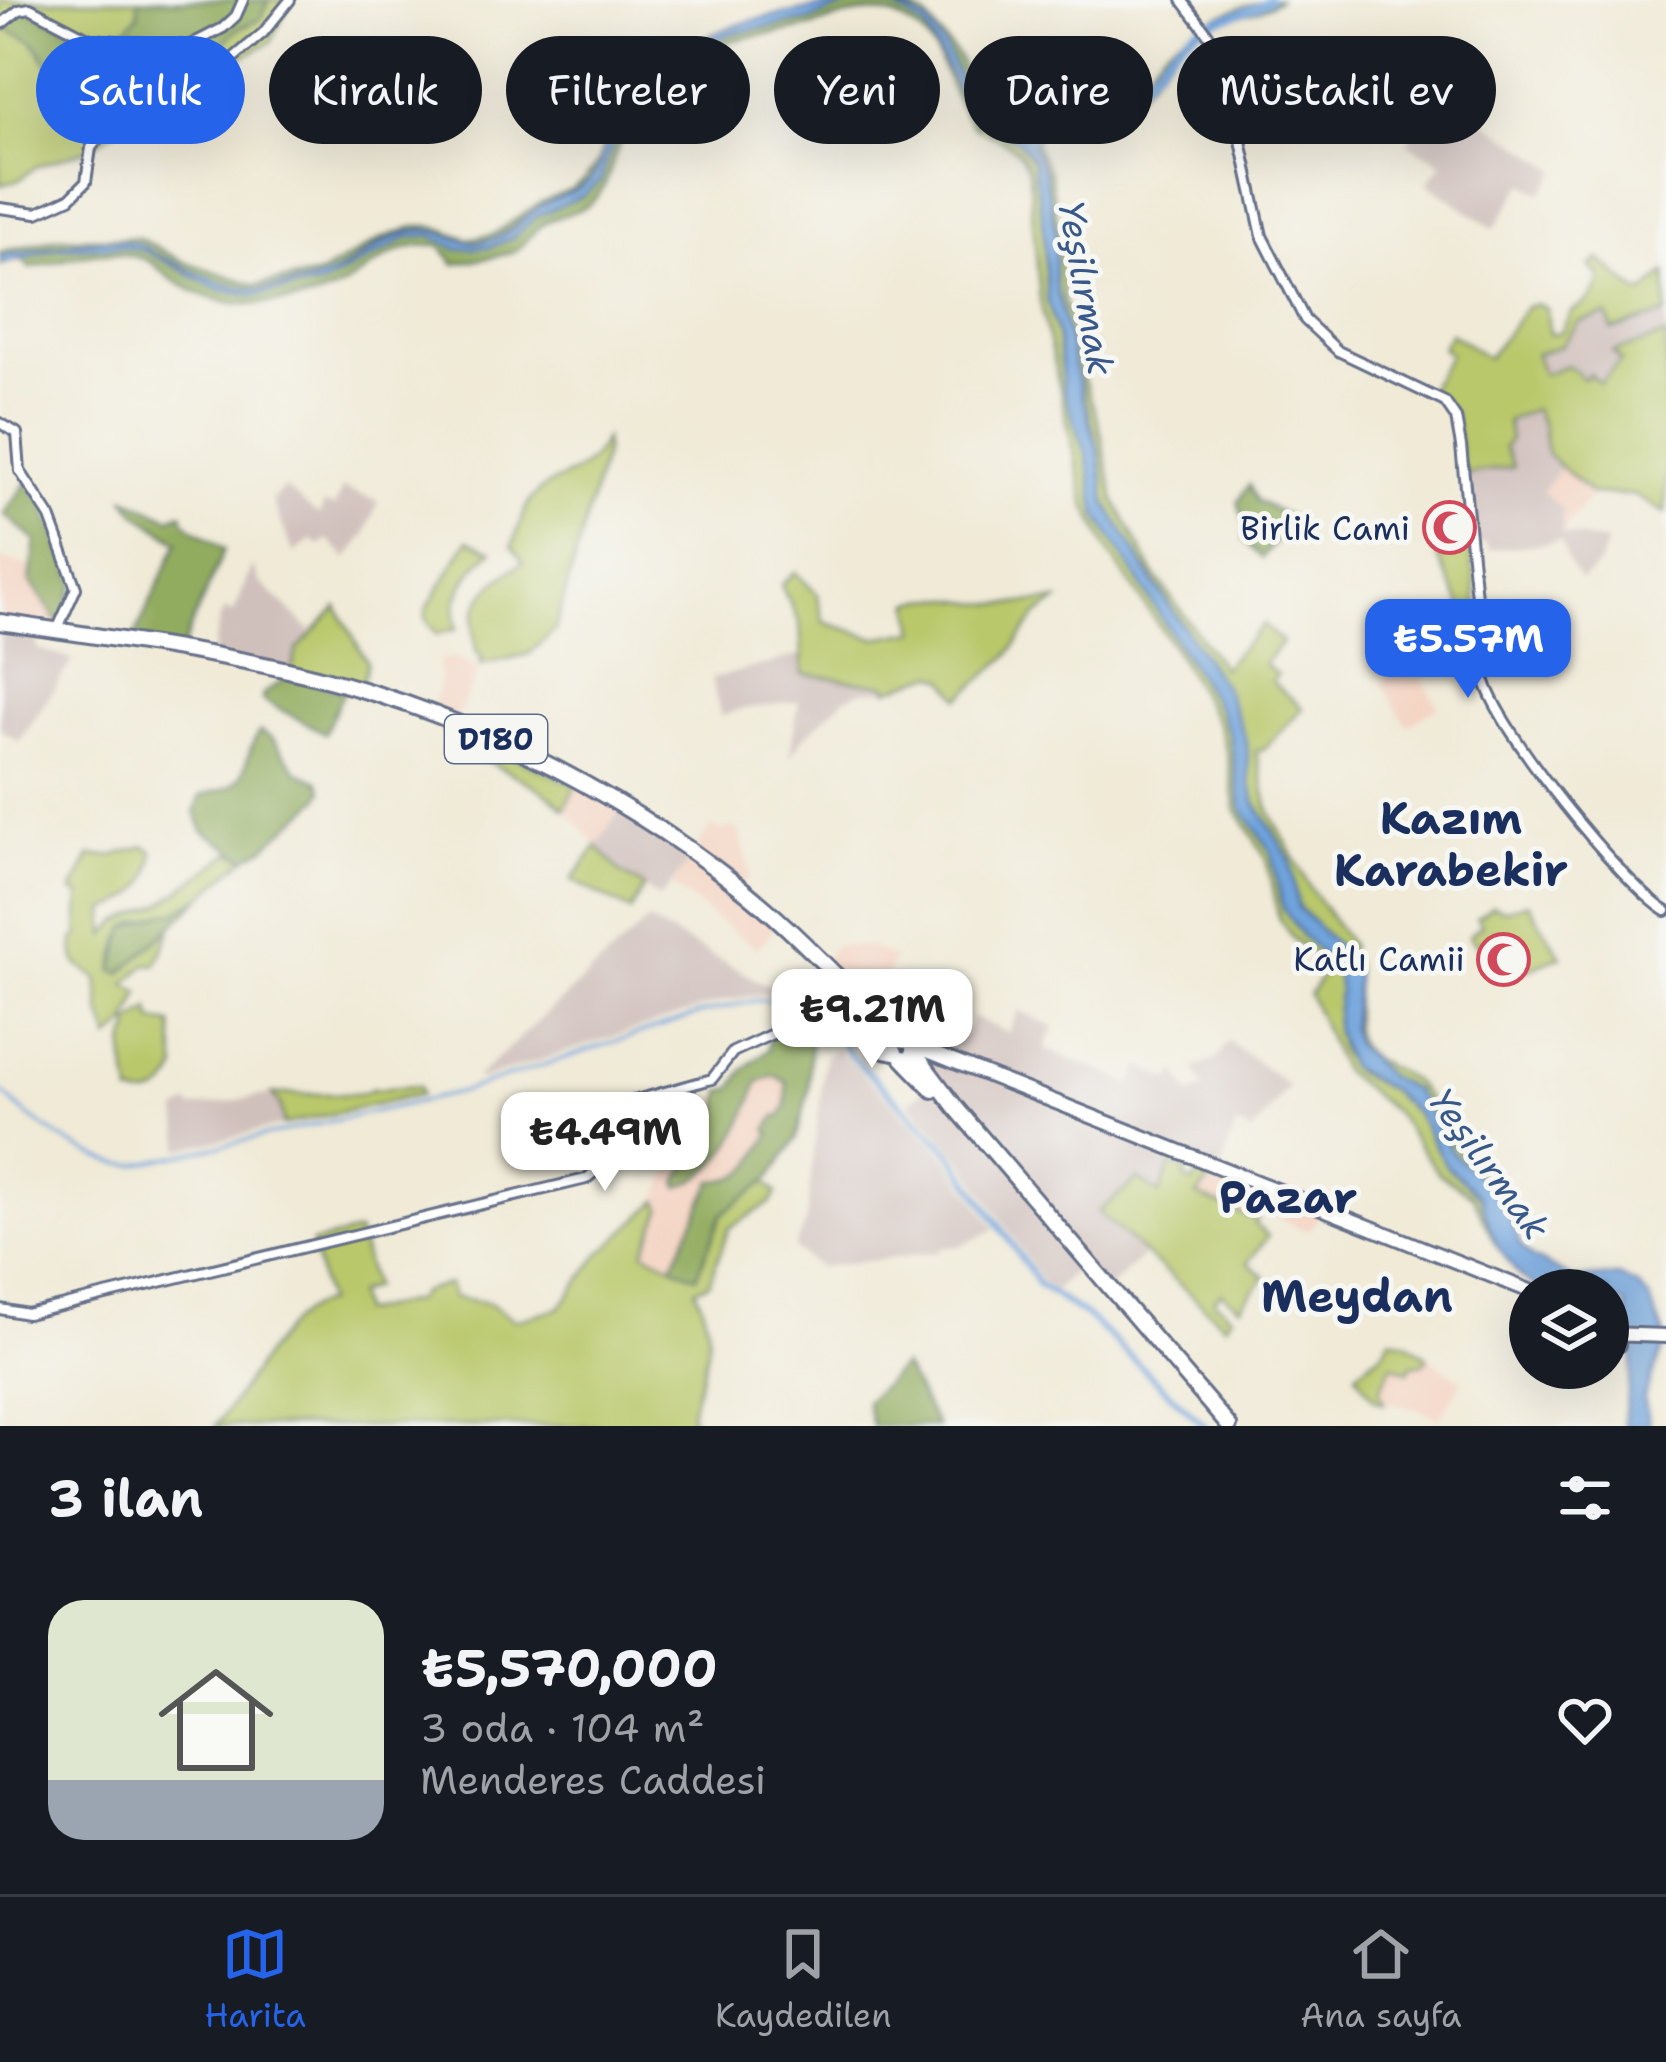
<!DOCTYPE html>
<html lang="tr">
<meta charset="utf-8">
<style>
body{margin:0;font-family:"Shantell Sans",sans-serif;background:#242831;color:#f1f3f6;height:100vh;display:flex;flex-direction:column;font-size:45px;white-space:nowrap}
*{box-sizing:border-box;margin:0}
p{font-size:39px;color:#9ea1a6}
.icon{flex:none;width:66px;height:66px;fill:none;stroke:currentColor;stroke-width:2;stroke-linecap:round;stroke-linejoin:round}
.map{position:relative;height:1426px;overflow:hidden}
.drawer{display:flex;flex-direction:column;background:#171b24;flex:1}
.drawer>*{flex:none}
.top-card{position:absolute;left:36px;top:36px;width:1596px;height:108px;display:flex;gap:24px}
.tools{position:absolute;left:1509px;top:1269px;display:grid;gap:24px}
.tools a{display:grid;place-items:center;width:120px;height:120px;border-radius:50%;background:#171b24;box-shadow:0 12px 48px #0002;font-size:60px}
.price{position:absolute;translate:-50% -102px;padding:0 27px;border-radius:24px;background:#fff;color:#222;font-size:39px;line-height:78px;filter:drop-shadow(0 3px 6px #0008)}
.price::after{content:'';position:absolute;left:50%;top:72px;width:36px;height:27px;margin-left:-18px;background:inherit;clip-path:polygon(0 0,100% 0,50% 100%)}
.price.on{background:#2563eb;color:#fff}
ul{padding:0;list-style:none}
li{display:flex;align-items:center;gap:36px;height:300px;padding:0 48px}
li span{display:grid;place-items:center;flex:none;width:336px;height:240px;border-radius:36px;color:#555}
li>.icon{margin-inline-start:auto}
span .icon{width:144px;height:144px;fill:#fffc;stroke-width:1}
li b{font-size:51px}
h2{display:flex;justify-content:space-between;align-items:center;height:144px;padding:0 48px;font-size:51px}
.chip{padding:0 42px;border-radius:54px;background:#171b24;box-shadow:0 12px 48px #0002;font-size:42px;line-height:108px}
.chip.on{background:#2563eb;color:#fff}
.dock{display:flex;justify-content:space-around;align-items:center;height:168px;border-top:3px solid #363941;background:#171b24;font-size:33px;color:#9ea1a6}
.dock a{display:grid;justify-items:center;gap:6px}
.dock .on{color:#2563eb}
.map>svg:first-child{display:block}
.built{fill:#f4d3c1}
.industrial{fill:#d0c0bc}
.green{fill:#b9c86b;stroke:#6a7c64;stroke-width:3}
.forest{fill:#92ac5f;stroke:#566e5e;stroke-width:3}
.water{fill:#70a3dc;stroke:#46699d;stroke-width:3}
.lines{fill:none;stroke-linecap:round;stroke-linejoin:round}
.stream{stroke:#70a3dc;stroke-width:3}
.canal{stroke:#70a3dc;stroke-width:6}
.river{stroke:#70a3dc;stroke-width:8}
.tertiary-casing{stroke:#667088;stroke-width:14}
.primary-casing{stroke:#667088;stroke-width:18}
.trunk-casing{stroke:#667088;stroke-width:20}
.tertiary{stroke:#fff;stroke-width:8}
.primary{stroke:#fff;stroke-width:12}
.trunk{stroke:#fff;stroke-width:14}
.labels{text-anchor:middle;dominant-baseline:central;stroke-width:10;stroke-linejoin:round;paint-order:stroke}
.shield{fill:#f6f6f2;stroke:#5d6b8a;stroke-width:3}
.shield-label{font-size:30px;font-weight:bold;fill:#1b2f5e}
.poi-label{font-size:33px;fill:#1b2f5e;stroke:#f6f6f2;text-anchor:end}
.water-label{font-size:36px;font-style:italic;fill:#39588a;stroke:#f6f6f2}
.district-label{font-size:45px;font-weight:bold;fill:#1b2f5e;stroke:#f6f6f2}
</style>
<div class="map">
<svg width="1666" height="1426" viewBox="0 0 1666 1426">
<rect width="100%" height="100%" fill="#f6f6f2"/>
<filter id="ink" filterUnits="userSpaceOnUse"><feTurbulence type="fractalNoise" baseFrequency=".00833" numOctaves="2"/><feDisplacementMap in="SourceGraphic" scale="24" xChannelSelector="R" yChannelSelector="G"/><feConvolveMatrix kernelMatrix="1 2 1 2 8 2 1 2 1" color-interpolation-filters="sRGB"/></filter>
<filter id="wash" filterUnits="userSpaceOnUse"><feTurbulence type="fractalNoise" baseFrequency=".004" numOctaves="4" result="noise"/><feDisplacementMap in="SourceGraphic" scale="48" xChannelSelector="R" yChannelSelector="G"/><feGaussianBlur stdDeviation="2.7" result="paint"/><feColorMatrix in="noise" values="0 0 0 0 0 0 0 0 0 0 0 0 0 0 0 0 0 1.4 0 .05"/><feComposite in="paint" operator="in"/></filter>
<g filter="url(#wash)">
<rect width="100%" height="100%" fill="#f0ead7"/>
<g class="built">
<polygon points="1561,467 1592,494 1565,528 1565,534 1541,491"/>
<polygon points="0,559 32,567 30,581 60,625 0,622"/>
<polygon points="455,658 479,670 455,722 431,712 440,681 439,660"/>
<polygon points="1413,659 1438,707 1407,726 1381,682"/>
<polygon points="576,786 619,811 597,846 565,809"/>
<polygon points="712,826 720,831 735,827 741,837 750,874 741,888 693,852"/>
<polygon points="691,859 776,926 757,949 671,885"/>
<polygon points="836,945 870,946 894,959 871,1009 823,960"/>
<polygon points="819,1031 810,1040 809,1090 797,1139 770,1178 753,1191 696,1277 643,1252 662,1210 657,1199 670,1172 655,1137 669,1125 694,1147 716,1108 719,1091 732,1088 745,1068 768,1050 770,1035"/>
<polygon points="1218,1173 1322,1214 1308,1231 1265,1212 1257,1220 1196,1196"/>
<polygon points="1428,1357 1462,1381 1439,1419 1414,1407 1384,1402 1380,1392 1392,1364 1425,1363"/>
</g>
<g class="industrial">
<polygon points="1401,68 1446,111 1452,99 1558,170 1542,194 1524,183 1494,229 1427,183 1443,163 1407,143 1413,132 1366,106"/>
<polygon points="1666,314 1666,336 1614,351 1621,361 1600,383 1543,374 1536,354 1561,346 1579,322 1607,315 1613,330"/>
<polygon points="1535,409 1543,426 1547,455 1561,467 1542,491 1562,509 1562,534 1607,542 1599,565 1581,580 1567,561 1561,541 1488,550 1486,543 1471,545 1462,455 1503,446 1510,439 1506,420"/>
<polygon points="284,487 319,516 324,504 335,507 342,488 378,501 366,534 347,559 328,540 319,546 312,539 294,553 272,501"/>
<polygon points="253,565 259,581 311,631 297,650 291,671 212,656 220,618 225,610 234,613"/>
<polygon points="0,629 39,635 36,644 40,650 73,660 19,742 0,729"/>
<polygon points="804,654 804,674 888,685 888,690 861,691 846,698 803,738 789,758 799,701 738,710 721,717 711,679"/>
<polygon points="619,811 691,859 660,898 620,872 597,846"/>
<polygon points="648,921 778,991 724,1001 478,1080 477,1077"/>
<polygon points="1019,1010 1054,1027 1045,1049 1132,1084 1141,1067 1170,1080 1177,1071 1190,1095 1204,1088 1194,1068 1216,1060 1228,1041 1289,1086 1253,1132 1236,1125 1221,1169 1175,1156 1159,1194 1138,1179 1106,1220 1145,1253 1107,1291 1082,1262 1055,1291 1042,1282 963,1160 909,1102 929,1086 943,1100 913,1051 930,1050 942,1026 964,1035 973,1017 1008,1033"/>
<polygon points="837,1049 945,1156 995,1229 961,1246 940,1248 940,1252 819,1267 794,1249 806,1220 825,1056"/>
<polygon points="272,1094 280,1105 284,1125 181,1149 178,1111 189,1104 193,1108"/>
</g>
<g class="green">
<polygon points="0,0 138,0 141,10 124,34 101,41 7,23 9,31 32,40 43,57 60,60 69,52 80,55 88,82 142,72 164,61 199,62 214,54 236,30 256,22 268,5 268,0 291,0 271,42 236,60 202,105 159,107 126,122 91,148 35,167 19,180 0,185"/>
<path d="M980,121L1018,141L1033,162L1043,220L1047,299L1057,334L1069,405L1087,456L1097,515L1218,708L1230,737L1241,807L1271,852L1281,903L1336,967L1339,991L1335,1029L1341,1052L1355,1072L1388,1089L1416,1113L1447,1167L1480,1196L1493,1240L1473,1196L1438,1173L1396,1113L1342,1070L1309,995L1327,967L1294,940L1279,919L1266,858L1236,809L1227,752L1218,724L1173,647L1107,549L1086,505L1040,301L1029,173C1019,142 1000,140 974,127Z"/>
<path d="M1037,137L1036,146L1050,174L1060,237L1064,302L1078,337L1084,379L1099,424L1115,501L1153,572L1222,668L1263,625L1282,642L1264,664L1277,675L1272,682L1303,708L1263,749L1256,751L1269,810L1310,888L1351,946L1348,949C1367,982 1343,1021 1361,1048C1373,1065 1400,1068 1415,1083C1432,1099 1435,1121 1449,1139C1466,1162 1490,1173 1503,1201L1452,1152L1413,1089L1388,1076L1356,1046L1351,1029L1356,979L1353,962L1298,906L1290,860L1255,801L1249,779L1247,742L1224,688L1112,516L1103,494L1100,455L1056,288L1055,229L1045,174L1031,144Z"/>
<path d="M1599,259L1639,293L1646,292L1666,272V314L1612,330L1607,315L1579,322L1561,346L1536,354L1543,374L1568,365L1583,379L1589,374L1600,383L1621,361L1613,352L1666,336V513L1633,495L1592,494L1547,455L1543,426L1534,409L1507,421L1510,439L1504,447L1513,467L1464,474L1454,413L1427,392L1450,354L1442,348L1450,333L1488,358L1526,307L1537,304L1547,309L1549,334L1561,332L1571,312C1584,307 1602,291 1600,277L1590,266Z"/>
<path d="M604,440L605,451L555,630L529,654L480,665L482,656L477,653C466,604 483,590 523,562L512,546C519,532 521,513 530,501C552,472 582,484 604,440Z"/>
<path d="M468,540L492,551C468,572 449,596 457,629L436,634L426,619V610Z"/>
<polygon points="1470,540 1479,621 1470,622 1430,542"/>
<path d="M795,572L817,594L824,622L875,638L916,631L911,603C942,591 967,604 998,604C1018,605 1038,601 1058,601L1037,615L1008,656L960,698L945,679L934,674L888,690L887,685L803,674L800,623L781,585Z"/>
<polygon points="337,607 367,662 361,689 291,671 297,650"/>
<path d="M438,722L576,786L564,809C532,773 461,761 438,722Z"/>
<path d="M144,846L153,851C153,884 136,900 106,910V935L119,922L163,903L232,852L246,858L203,896L174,913L134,923L121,937L113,971L121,973L158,938L171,931L156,965L146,964L126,984L140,992L127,1024L110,1039L101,1013L98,979C77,962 72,969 74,939L78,937L80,894L72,892L90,856H112Z"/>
<polygon points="597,846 620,872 644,887 631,911 572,880"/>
<polygon points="1528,903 1561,956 1524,971 1495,932 1477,945 1469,936 1482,925 1477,918 1492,906 1504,910"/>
<path d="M150,1009L153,1021L172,1024L177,1070C169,1090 153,1101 131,1095C130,1073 116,1051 132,1029L129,1024Z"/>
<polygon points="419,1086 421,1094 284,1125 280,1105 272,1094 360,1094 372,1089"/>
<polygon points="1171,1165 1187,1171 1184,1179 1193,1183 1197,1175 1210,1180 1197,1196 1257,1220 1254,1224 1268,1236 1248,1263 1265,1277 1240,1307 1221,1292 1214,1300 1232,1316 1225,1325 1098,1212 1138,1179 1159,1194"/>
<path d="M766,1182L777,1193L772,1202L729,1228L709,1283L695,1289C721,1344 702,1361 690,1415L698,1426H215C243,1394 285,1306 326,1303L312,1243L358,1232L373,1287L356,1294L361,1313L416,1300L421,1292L449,1284L453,1297L489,1303L515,1320L560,1308L599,1255L658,1201L662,1209L644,1252L696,1277L722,1214Z"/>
<polygon points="1390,1338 1406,1342 1428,1357 1425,1363 1411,1365 1409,1371 1392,1365 1380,1390 1384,1403 1374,1399 1356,1373 1383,1352"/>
</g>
<g class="forest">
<path d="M138,0H268L262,18L236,30L211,57L189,63L164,61L137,74L111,76L95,86L88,82L80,55L69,52L62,56V72L56,75C46,65 43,48 31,40C18,31 12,39 7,23L23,8L81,36L117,38L138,16Z"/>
<path d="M879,0H898L926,17L959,58L980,106L1027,132L1043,112L1072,95L1100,71H1108L1124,86H1131C1145,76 1152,62 1164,50C1187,28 1247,0 1278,0C1257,16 1238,13 1215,23C1178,38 1163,66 1138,94L1124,95L1108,80L1102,82L1073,106L1053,113L1031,142C1015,126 992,127 974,110C968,104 966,93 963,84C947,48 924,6 879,0Z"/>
<path d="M858,3L890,6L921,22L978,124L974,127C947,98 946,50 914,27C876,1 850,16 810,27C787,33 762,34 739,39C693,49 646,98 623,138C611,159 611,185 592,202C580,213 564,214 550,220C534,227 529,241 517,250C507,257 469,260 455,264L439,245C385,241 368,280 324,295C305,302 280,302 260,304C228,306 200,297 173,280C162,273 156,263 144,259C97,245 73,260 29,268L26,262L17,259L58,248L120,246L144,250L218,289L254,295L323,285L408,237L431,235L457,249L491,247L512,238L538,215L582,196L600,181L616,132L662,79L704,45L732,33L809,20L820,13Z"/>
<polygon points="714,33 654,78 610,127 600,164 590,180 574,192 538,208 493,240 460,243 445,233 422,229 407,232 384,240 330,276 258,290 219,283 127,241 91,239 0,256 0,252 58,238 139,238 182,261 256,285 320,274 382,238 416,226 434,226 468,239 492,235 541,202 571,190 585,179 598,162 612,118 656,72"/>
<polygon points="27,482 42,502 75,583 60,625 30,581 36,541 4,514"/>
<polygon points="1249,485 1257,501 1295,519 1262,558 1244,540 1245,524 1238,502"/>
<polygon points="124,497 170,518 182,513 185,522 224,550 181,650 132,642 178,542 136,513"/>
<polygon points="287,677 344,691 325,733 262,700 263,694"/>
<path d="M260,731L273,739L298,772L319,781L323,790L319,799L264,848L246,858L203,831L195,811L201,796C210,792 222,791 231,786C249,775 246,747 260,731Z"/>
<path d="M203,896C175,923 150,948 121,973L113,971L126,928L165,913H174Z"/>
<path d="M817,1025L819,1031L810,1040L809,1090L796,1139L770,1178L722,1214L696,1277L672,1266L713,1181C751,1180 753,1162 771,1133L767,1130L776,1116L780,1118L786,1107L787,1083L774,1075L758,1082C745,1123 724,1172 679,1187L678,1182L720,1109L722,1091L732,1088L745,1068L768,1050L770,1035Z"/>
<polygon points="903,1366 937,1426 872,1426 866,1401"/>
</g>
<path class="water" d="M853,0L895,3L929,24L946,50L973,109L995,125L1019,132L1031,142L1045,174L1055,230V281L1075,372L1100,455L1106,502L1153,582L1225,688L1247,742L1249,779L1255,801L1290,860L1298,907L1353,962L1356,979L1351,1029L1356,1046L1388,1076L1415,1091L1452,1152L1503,1201L1521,1246L1531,1257L1574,1279L1619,1276L1638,1286L1649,1298L1663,1332L1662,1350L1644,1397L1649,1426H1625L1624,1420L1633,1356L1626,1305L1608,1297V1290H1540L1520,1277L1495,1243L1480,1196L1447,1167L1416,1113L1388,1089L1349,1066L1335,1028L1339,991L1336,967L1302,936L1283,909L1271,852L1241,807L1230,737L1218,708L1097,515L1087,456L1064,392L1057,334L1047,299L1043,220L1032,160L1018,141L989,128L968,110L927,29L902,11L881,4H852L809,20L732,33L704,45L662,79L616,132L600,181L582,196L538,215L512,238L490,247L457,249L431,235L408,237L322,285L254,295L218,289L144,250L120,246L58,248L0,265L3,255C48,251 91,232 137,244C147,246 152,253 161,257C193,270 224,291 261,290C286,288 318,283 340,271C365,258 383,239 410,232C447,222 455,253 497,238C513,233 526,216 541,206C557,197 574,195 589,181C605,165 602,140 613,123C632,94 671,62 700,42C742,14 809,13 853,0Z"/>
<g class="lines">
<path class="stream" d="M0,1090C29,1120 92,1165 135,1165L458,1093L703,1013L753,1001L811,998L824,1004L835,1021"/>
<polyline class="canal" points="838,1035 849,1054 950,1152 1039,1285 1090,1319 1205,1426"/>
<path class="river" d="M1026,143L1049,112L1073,100L1097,78L1108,77L1124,90L1133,91C1157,71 1167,48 1196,30C1219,16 1246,15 1269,0"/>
</g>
</g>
<g filter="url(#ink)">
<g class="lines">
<defs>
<g id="tertiary">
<path d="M1182,0L1208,34L1224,64L1262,236L1305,320L1338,351L1445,402L1456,418L1461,446L1484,678C1496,728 1622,884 1666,911"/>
<polyline points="0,25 19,10 30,8 90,39 188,46 223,28 236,16 243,0"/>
<polyline points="0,208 37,213 70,198 86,182 91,148 110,123 142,105 199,87 263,33 290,0"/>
<polyline points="0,423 17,433 20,471 50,517 76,588 57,630"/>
<polyline points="0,1309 27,1314 586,1179 600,1167 607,1126 636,1100 712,1079 733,1052 770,1035 800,1027 851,1025 884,1053 896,1055"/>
</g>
<g id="primary">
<polyline points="910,1044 1530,1291"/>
<polyline points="1608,1334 1666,1336"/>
<polyline points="1608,1345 1618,1345 1617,1336"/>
</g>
<g id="trunk">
<path d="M0,622C96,636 193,649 288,670C452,707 605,782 737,885C798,932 847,990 904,1041"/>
<polyline points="870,1018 895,1052"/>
<polyline points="913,1051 956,1108 1229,1426"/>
<polyline points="903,1059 933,1090"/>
</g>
</defs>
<use href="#tertiary" class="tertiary-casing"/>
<use href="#primary" class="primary-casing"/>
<use href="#trunk" class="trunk-casing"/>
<use href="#tertiary" class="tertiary"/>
<use href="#primary" class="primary"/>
<use href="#trunk" class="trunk"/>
</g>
</g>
<defs>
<symbol id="mosque-ring" viewBox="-11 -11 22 22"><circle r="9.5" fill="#f6f6f2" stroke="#d1495b" stroke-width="1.5"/><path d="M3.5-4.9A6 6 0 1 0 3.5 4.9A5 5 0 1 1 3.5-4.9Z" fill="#d1495b"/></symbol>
</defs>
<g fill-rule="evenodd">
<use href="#mosque-ring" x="1420" y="498" width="59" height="59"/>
<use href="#mosque-ring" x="1474" y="930" width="59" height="59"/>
</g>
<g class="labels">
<rect class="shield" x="445" y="715" width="102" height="48" rx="9"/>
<g class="shield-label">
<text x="496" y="739">D180</text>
</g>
<g class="poi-label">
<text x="1410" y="528">Birlik Cami</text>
<text x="1465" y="959">Katlı Camii</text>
</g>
<g class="water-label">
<text transform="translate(1086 288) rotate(80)">Yeşilırmak</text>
<text transform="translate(1489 1164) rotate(54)">Yeşilırmak</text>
</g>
<g class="district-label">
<text x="1451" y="818">Kazım<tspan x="1451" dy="52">Karabekir</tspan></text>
<text x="1288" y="1197">Pazar</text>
<text x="1357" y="1296">Meydan</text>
</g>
</g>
</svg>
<div class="tools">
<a><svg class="icon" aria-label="layers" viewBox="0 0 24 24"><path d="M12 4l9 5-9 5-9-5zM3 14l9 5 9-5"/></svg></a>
</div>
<b class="price on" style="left:1468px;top:701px">₺5.57M</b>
<b class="price" style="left:872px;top:1071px">₺9.21M</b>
<b class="price" style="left:605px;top:1194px">₺4.49M</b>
<div class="top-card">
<a class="chip on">Satılık</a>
<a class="chip">Kiralık</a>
<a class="chip">Filtreler</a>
<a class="chip">Yeni</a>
<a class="chip">Daire</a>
<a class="chip">Müstakil ev</a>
</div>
</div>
<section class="drawer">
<h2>3 ilan<svg class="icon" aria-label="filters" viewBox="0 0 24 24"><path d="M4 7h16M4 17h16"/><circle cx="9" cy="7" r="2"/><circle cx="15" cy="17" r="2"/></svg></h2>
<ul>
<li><span style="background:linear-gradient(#dfe7d0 75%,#9aa5b1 0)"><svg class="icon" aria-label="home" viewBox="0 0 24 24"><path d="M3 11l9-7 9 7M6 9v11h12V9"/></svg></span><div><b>₺5,570,000</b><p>3 oda · 104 m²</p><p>Menderes Caddesi</p></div><svg class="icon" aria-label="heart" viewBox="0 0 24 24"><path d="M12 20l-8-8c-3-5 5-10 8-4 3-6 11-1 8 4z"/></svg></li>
</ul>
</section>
<nav class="dock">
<a class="on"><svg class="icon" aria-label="map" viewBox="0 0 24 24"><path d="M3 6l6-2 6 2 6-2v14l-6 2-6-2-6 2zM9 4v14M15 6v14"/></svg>Harita</a>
<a><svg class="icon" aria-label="saved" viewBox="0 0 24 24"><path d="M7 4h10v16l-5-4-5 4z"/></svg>Kaydedilen</a>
<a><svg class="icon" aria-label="home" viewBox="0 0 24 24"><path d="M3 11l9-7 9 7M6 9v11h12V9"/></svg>Ana sayfa</a>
</nav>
